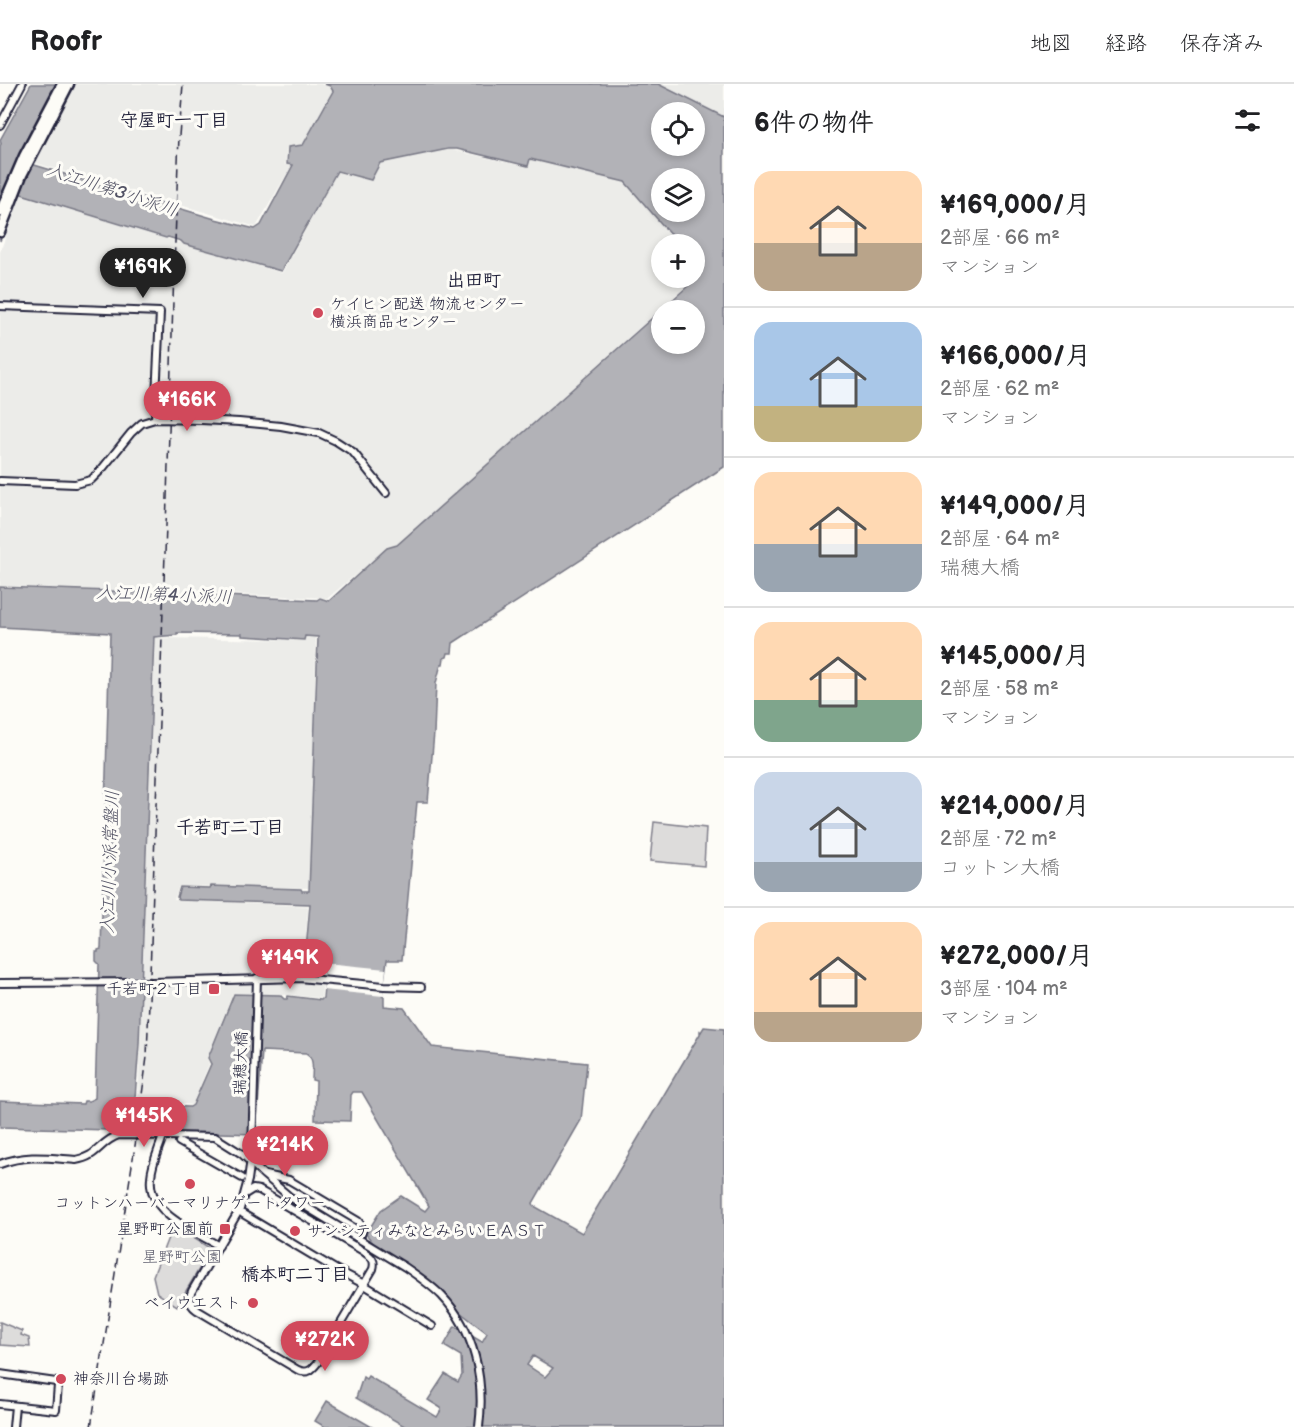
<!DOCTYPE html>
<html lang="ja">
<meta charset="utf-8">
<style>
body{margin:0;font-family:"Balsamiq Sans","Klee One",sans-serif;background:#f2f2f2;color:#202124;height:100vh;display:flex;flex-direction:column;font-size:22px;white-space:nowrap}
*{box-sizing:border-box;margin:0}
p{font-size:20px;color:#757577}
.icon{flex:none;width:33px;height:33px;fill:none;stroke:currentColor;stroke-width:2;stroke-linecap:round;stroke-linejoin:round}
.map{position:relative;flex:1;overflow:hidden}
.side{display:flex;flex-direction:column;background:#fff;width:570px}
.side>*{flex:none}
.tools{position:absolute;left:651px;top:18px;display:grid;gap:12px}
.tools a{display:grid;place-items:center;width:54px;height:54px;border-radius:50%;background:#fff;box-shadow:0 3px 9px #0003;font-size:30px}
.price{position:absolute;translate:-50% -51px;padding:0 14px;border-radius:21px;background:#d1495b;color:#fff;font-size:20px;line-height:39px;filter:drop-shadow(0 2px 3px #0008)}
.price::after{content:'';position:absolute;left:50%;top:36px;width:18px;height:14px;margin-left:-9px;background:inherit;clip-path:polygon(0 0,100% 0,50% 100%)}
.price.current{background:#222;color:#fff}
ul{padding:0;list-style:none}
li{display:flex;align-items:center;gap:18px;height:150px;padding:0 30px}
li+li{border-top:2px solid #e0e0e0}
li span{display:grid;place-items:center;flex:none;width:168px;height:120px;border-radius:18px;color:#555}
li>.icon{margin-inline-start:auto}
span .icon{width:72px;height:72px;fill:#fffc;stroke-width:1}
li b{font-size:26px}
h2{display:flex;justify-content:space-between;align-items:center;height:72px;padding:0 30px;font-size:26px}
header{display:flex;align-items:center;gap:36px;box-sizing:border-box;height:84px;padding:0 30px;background:#fff;border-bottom:2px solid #e0e0e0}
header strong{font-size:28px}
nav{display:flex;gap:33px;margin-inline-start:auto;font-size:21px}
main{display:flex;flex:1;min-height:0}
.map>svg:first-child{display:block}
.built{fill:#ecece9}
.green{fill:#dddcdb;stroke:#807f8b;stroke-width:1.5}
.water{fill:#b2b2b7;stroke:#787885;stroke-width:1.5;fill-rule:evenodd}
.pier{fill:#fdfcf7}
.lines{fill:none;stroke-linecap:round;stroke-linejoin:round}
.minor-casing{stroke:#22223b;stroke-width:10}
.highway-casing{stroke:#22223b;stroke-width:13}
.minor{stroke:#fdfcf7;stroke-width:6}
.highway{stroke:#fdfcf7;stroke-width:8}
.rail{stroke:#22223b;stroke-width:1.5;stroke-dasharray:9 4.5;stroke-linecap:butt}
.minor-bridge-casing{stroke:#22223b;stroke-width:10;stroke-linecap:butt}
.minor-bridge{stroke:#fdfcf7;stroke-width:6}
.poi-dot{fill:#d1495b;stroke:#fdfcf7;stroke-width:2}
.labels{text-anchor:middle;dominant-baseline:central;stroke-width:6;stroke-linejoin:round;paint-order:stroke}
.poi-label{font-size:16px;fill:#22223b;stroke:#fdfcf7;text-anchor:start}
.street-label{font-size:16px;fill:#22223b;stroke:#fdfcf7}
.park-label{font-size:16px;fill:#5a5a6b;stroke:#fdfcf7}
.neighbourhood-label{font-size:18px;font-weight:bold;fill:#22223b;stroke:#fdfcf7}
.water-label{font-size:18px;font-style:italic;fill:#545466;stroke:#fdfcf7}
</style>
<header>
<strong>Roofr</strong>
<nav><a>地図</a><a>経路</a><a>保存済み</a></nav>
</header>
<main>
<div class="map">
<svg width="724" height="1343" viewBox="0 0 724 1343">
<rect width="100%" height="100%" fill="#fdfcf7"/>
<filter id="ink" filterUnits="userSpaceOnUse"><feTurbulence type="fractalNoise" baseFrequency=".0167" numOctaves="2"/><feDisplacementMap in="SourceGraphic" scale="12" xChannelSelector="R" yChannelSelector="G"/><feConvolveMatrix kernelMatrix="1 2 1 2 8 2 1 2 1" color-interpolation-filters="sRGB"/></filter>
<g filter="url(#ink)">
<g class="built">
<polygon points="76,0 321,0 329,3 332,7 302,62 287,62 285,81 292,81 256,143 35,79"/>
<polygon points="658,0 724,0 724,33"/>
<polygon points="448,65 528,83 530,75 625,98 678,160 662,160 662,194 694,194 695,179 697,182 696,193 397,461 387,464 328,514 0,502 0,168 21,111 282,189 337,88 371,97 380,80"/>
<polygon points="305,553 316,553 314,668 309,804 179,802 174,816 308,822 305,867 326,869 321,914 284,911 233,909 207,974 209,980 192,1021 138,1014 155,554 304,556"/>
</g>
<g class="green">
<polygon points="654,738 706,744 704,782 650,777"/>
<polygon points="173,1141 211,1165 177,1222 157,1209 153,1192"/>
<polygon points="0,1238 22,1247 21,1251 29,1254 30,1263 0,1261"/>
</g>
<g class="water">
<path d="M31,0H73L31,80L215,135L255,145L261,141L293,81L287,80L288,63L303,61L333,7L330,2L324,0H658L724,33V383L453,559L452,569H448L447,573L444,574L443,580H441L436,599L434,649L428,718H417L402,876H387L382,912L384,913V922L404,924L432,963L587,979L581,1036L533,1119L534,1122L582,1149L700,950V947L701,948L704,943L724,945V1343H482V1341L477,1340L475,1343H406L356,1314L363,1293L366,1295L368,1292L437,1333L441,1326V1324L428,1316L445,1290L458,1298L462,1291L461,1272L444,1262L455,1242L482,1258L487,1249L378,1165L366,1150L381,1126L401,1112L425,1127L429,1122L362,1008H353L351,1011L350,1037L315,1036L316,997L312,996C312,987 315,974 306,969L262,967L256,1050L0,1043V1017L83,1020L84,1017H89L95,1014L99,880L96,877V868H98V866L101,865L110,549L0,543V503L194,510V512L201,513L202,511L317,516L320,514L329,517L387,464L397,461L697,194V182L695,178L694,160H679L625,98L530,75L528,82L457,65H448L380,79L371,96L337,87L281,187L184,160L181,157L168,153L166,154L18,109L0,157V62L1,60L0,56ZM662,28H694V62H662ZM662,94H694V128H662ZM662,226H694V260H662ZM177,549L242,550V552L304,556L305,552L318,553L309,807H302L301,805L211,802L210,804L180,803L177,813L178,816L310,820L306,866L327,870L323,914L321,916L288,912L287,915H284L280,911L234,910L208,974L211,980L193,1021L190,1023L162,1022L160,1018L157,1019L135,1014L139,960L154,553L177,551ZM533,1272L553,1284L545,1293L527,1281Z"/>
<polygon points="327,1317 372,1343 325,1343 315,1337"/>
</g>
<polygon class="pier" points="326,879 386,885 383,912 323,906"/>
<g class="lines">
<defs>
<g id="minor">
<polyline points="0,41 22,0"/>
<polyline points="0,222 160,228 155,335"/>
<polyline points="0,397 75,400 91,396 102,385 131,349 142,339 155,335 202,336 239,338 281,342 319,349 336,357 353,368 386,409"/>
<polyline points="0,899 153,898 299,894 384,902 421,903"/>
<path d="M163,1052C159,1065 152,1079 151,1093C147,1130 193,1146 219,1162"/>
<polyline points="179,1058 242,1094"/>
<path d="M0,1080C27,1070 48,1074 76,1076C98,1073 100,1057 119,1051L215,1053L242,1070L264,1091L290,1113"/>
<path d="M265,1091L289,1096L358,1137C366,1146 360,1151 358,1160"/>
<path d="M245,1110L253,1105L259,1106L363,1167C370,1172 376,1175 373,1185L318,1278C312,1286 308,1290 298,1286L197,1226C190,1221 188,1215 192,1207L240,1125L248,1096L252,1067L257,894"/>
<polyline points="243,1130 337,1186 360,1198"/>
<polyline points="366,1202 432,1242"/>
<polyline points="0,1290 56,1298 58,1301 56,1326 0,1320"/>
<polyline points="13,1343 15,1322"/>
</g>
<g id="highway">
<polyline points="0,128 24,72 62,0"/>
<polyline points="0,148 22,91 69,0"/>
</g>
</defs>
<use href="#minor" class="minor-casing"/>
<use href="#highway" class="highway-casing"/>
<use href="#minor" class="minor"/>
<use href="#highway" class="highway"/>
<polyline class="rail" points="91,1343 137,1049 147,973 167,414 174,184 179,52 183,0"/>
<defs>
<path id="minor-bridge" d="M290,1113L405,1183C418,1192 431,1201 442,1212C475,1247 485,1296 479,1343"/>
</defs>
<use href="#minor-bridge" class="minor-bridge-casing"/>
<use href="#minor-bridge" class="minor-bridge"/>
</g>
</g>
<g class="poi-dot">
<circle cx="318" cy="229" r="6"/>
<rect x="208" y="899" width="12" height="12" rx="3"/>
<circle cx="190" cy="1100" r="6"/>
<rect x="219" y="1139" width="12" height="12" rx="3"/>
<circle cx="295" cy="1147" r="6"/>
<circle cx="253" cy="1219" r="6"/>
<circle cx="61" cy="1295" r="6"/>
</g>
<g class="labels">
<g class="poi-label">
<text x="330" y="220">ケイヒン配送 物流センター<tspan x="330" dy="18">横浜商品センター</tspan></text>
<text x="202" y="905" text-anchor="end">千若町２丁目</text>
<text x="190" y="1119" text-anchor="middle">コットンハーバーマリナゲートタワー</text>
<text x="213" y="1145" text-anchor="end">星野町公園前</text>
<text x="307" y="1147">サンシティみなとみらいＥＡＳＴ</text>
<text x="241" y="1219" text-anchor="end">ベイウエスト</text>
<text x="73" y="1295">神奈川台場跡</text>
</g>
<g class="street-label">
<text transform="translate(241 979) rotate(-88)">瑞穂大橋</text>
</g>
<g class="park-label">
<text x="182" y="1173">星野町公園</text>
</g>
<g class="neighbourhood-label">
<text x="174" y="36">守屋町一丁目</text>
<text x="474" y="196">出田町</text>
<text x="230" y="743">千若町二丁目</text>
<text x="295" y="1190">橋本町二丁目</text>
</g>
<g class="water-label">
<text transform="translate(112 106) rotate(18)">入江川第3小派川</text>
<text transform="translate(164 511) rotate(2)">入江川第4小派川</text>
<text transform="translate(110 778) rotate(-88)">入江川小派常盤川</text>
</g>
</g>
</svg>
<div class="tools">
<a><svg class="icon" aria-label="locate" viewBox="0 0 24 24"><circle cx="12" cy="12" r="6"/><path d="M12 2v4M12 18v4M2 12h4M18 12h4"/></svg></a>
<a><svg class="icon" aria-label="layers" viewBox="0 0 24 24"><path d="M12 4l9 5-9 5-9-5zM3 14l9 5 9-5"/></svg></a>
<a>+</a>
<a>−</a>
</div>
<b class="price current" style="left:143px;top:215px">¥169K</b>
<b class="price" style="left:187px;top:348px">¥166K</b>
<b class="price" style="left:290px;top:906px">¥149K</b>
<b class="price" style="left:144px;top:1064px">¥145K</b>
<b class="price" style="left:285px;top:1093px">¥214K</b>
<b class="price" style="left:325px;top:1288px">¥272K</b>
</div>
<section class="side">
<h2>6件の物件<svg class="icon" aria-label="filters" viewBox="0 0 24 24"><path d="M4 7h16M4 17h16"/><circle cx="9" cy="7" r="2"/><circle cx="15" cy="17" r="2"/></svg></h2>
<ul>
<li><span style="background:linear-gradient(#ffd9b3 60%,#b9a48a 0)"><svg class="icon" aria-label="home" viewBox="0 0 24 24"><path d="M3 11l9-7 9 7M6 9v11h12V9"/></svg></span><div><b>¥169,000/月</b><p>2部屋 · 66 m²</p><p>マンション</p></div></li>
<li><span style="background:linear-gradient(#a9c7e8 70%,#c2b280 0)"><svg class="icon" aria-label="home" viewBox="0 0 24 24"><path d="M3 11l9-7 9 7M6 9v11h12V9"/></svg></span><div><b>¥166,000/月</b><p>2部屋 · 62 m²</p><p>マンション</p></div></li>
<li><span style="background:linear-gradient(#ffd9b3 60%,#9aa5b1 0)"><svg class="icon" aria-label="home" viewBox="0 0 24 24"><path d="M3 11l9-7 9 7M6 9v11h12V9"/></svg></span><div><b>¥149,000/月</b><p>2部屋 · 64 m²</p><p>瑞穂大橋</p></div></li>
<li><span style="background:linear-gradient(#ffd9b3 65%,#7fa58c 0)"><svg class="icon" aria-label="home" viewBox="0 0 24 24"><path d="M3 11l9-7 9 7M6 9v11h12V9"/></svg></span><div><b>¥145,000/月</b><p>2部屋 · 58 m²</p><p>マンション</p></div></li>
<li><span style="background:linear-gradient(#c9d6e8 75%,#9aa5b1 0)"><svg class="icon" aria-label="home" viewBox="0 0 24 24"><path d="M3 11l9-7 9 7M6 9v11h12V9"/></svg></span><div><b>¥214,000/月</b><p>2部屋 · 72 m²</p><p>コットン大橋</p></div></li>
<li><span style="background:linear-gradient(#ffd9b3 75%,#b9a48a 0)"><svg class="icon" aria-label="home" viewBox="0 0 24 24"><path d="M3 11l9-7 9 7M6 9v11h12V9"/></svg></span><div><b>¥272,000/月</b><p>3部屋 · 104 m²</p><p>マンション</p></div></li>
</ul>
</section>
</main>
